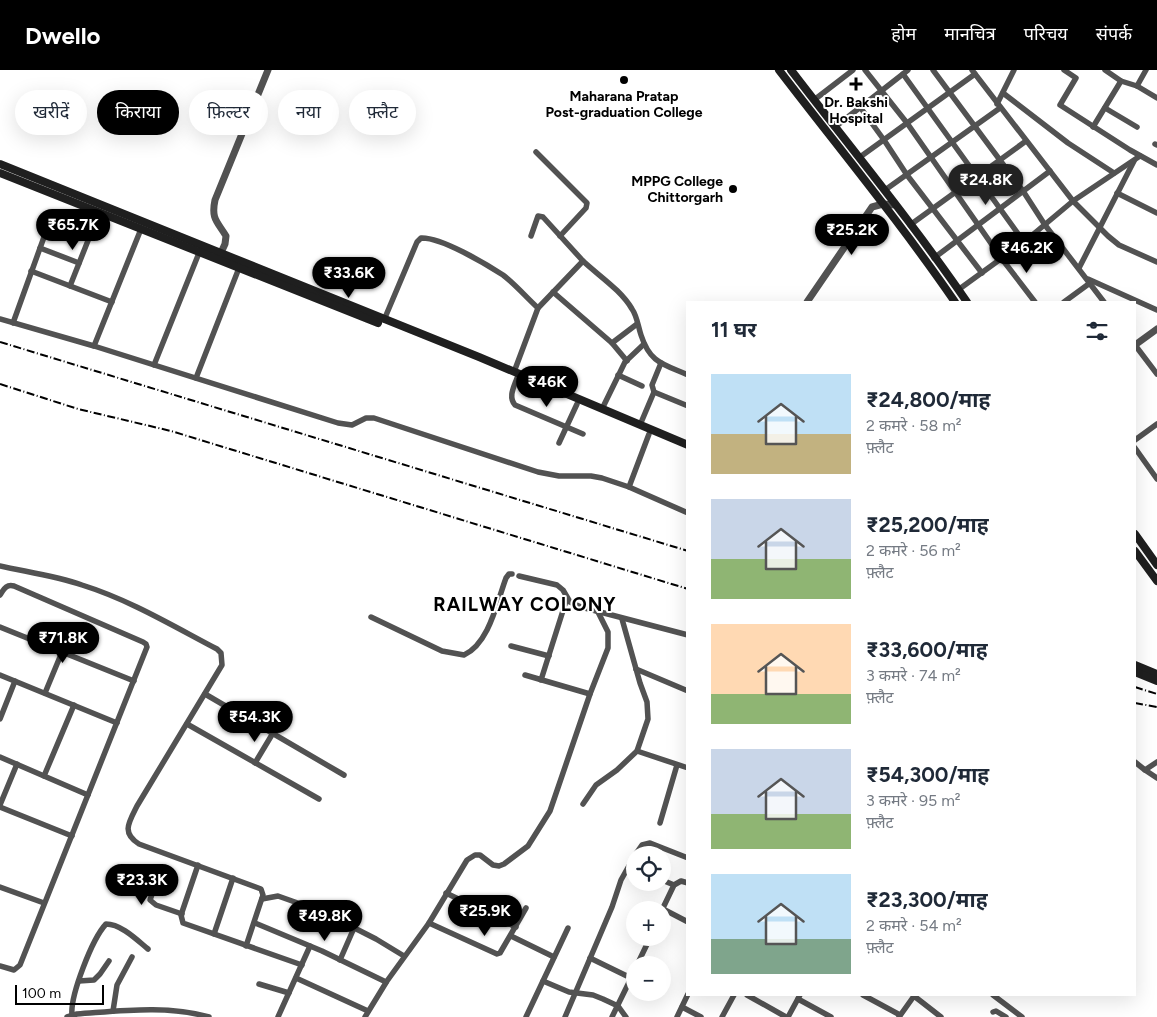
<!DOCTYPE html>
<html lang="hi">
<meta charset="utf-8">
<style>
body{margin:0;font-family:Figtree,"Noto Sans Devanagari",sans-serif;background:#f2f2f3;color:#1f2937;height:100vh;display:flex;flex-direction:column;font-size:19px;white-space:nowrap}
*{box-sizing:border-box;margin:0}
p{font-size:16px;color:#747a83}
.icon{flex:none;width:28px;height:28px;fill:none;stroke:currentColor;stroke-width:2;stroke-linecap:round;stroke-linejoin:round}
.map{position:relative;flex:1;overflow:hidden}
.sheet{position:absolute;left:686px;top:231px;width:450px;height:695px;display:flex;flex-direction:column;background:#fff;border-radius:0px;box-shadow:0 5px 20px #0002}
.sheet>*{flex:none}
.banner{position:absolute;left:15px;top:20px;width:475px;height:45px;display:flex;gap:10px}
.controls{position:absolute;left:626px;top:776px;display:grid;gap:10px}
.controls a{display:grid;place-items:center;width:45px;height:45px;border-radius:50%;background:#fff;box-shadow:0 5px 20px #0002;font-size:25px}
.scale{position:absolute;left:15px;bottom:12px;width:89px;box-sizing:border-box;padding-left:5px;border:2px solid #000;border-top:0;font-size:14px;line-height:18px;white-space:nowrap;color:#000;-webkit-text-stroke:4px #fff;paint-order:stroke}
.price{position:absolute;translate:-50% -42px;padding:0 11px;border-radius:18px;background:#000;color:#fff;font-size:16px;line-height:32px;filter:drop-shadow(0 1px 2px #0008)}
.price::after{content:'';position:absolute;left:50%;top:30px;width:15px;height:11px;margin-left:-8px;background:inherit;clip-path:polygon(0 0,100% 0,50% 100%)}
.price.active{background:#222;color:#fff}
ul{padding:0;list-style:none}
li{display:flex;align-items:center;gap:15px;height:125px;padding:0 25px}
li span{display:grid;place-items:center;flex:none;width:140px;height:100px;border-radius:0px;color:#555}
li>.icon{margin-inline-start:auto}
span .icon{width:60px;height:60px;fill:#fffc;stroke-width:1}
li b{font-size:21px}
h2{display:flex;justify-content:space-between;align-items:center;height:60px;padding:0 25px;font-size:21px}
.tag{padding:0 18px;border-radius:22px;background:#fff;box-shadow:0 5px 20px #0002;font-size:18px;line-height:45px}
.tag.active{background:#000;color:#fff}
header{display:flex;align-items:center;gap:30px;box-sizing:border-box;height:70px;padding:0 25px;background:#000;color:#fff}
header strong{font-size:24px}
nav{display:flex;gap:28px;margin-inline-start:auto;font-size:18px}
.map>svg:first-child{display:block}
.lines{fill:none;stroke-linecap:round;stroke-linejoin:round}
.minor{stroke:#525252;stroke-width:5.5}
.tertiary{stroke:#525252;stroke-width:7}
.secondary{stroke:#1f1f1f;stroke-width:8}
.rail{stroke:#000;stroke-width:2;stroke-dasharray:8 2.5 1 2.5;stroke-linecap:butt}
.poi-dot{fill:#000;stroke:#fff;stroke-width:2}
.labels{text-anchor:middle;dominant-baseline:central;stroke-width:4;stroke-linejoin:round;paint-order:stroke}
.poi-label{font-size:14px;font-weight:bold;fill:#000;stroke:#fff}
.district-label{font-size:19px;font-weight:bold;letter-spacing:1px;fill:#000;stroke:#fff}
</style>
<header>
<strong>Dwello</strong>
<nav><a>होम</a><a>मानचित्र</a><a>परिचय</a><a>संपर्क</a></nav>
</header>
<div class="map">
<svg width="1157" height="947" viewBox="0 0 1157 947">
<rect width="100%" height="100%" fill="#fff"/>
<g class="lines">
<g class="minor">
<polyline points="865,0 907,53 1002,189 1035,232"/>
<polyline points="933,0 1023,121 1045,155 1104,232"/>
<polyline points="972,0 1073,131 1108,166 1119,175 1157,192"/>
<polyline points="1064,0 1076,8 1060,35 1130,80 1157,95"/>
<polyline points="1105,0 1121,11 1137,16 1157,28"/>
<polyline points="903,4 1024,172"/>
<polyline points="1137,16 1146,0"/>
<polyline points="1003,23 1068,73 1114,103"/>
<polyline points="814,30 853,0"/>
<polyline points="997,34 1014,0"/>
<polyline points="860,37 884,70 907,105 982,203"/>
<polyline points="1105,38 1137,57"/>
<polyline points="835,57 908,0"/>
<polyline points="1093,57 1121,11"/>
<polyline points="1155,74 1157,75"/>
<polyline points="536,82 587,133 586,138 560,166"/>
<polyline points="860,87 975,4"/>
<polyline points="885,120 1000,38"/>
<polyline points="1117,123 1157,143"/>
<polyline points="910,155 1026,71"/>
<polyline points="531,166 538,146 543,147 583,191"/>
<polyline points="40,178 79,193"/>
<polyline points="934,188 1050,101"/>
<polyline points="1079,198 1134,91"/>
<polyline points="31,201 112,232"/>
<polyline points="1088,209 1157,240"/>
<polyline points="70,216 95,153"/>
<polyline points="958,220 1024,172 1073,131 1140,86"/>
<polyline points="553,222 612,273 637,254"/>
<polyline points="1064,232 1090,213"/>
<polyline points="0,249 94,276 338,353 352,355 366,348 374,348 538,402 559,406 591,406 602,408 629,417 688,443"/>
<path d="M384,250L417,172L421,168C441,167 486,194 503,205C515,214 526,227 538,238"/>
<polyline points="13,253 48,156"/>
<polyline points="612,273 627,291"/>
<polyline points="1135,275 1157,304"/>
<polyline points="94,276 141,159"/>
<polyline points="154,295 199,183"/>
<path d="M514,302L538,238L583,191C599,206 621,220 632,239C637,246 638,256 641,265C650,293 663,294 688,305"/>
<polyline points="618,305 642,316"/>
<polyline points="196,308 239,198"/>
<path d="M517,308C514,317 508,327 515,335L583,364"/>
<polyline points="654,322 688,336"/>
<polyline points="602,339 625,292 644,274"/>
<polyline points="640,355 654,322 652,315 661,293"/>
<polyline points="1135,370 1157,354"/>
<polyline points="559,373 577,334"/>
<polyline points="1135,378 1157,409"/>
<polyline points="629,417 649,364"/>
<path d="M0,496C27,502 56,506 82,515C130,530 173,556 217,579L221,583L222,595L137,736C129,752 121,763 139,774L261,819L263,825L246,876"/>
<polyline points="519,506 557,515 563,520 570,532 581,537 688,565"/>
<path d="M0,525C4,519 6,514 14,516L143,572L146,574L147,577L20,895L14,900L0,896"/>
<path d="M371,547L442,581L464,585C489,574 497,532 506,508L509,504H512"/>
<polyline points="0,557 134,611"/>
<polyline points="511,576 549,586"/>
<polyline points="636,599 688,621"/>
<polyline points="0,605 117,653"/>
<polyline points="525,605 590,624"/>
<polyline points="541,610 567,528"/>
<polyline points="45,623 62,582"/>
<polyline points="205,624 344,705"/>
<polyline points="0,649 15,611"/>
<polyline points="187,654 319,729"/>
<polyline points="637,681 688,698"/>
<polyline points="0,687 88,725"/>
<polyline points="1135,692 1145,700 1157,692"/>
<polyline points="255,693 273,663"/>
<polyline points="1145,700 1157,708"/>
<polyline points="44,706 74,635"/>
<polyline points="583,734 596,715 617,700 637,681 648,649 647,632 640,613 622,549"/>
<polyline points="0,735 17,694"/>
<polyline points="0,737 72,766"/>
<polyline points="660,753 677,695"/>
<polyline points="635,785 642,775 650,773 688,788"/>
<polyline points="198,795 181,845 183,853 302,895"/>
<polyline points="160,801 150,830 156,835 182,844"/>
<polyline points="662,810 674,815"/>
<polyline points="0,817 44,833"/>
<polyline points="446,823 516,857"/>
<polyline points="262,829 278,826 323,842 376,869 404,886"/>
<polyline points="663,839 688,852"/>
<polyline points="662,840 674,815 681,811 688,813"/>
<polyline points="255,853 322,881 386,912"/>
<polyline points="429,853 497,884 500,883 526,838"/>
<polyline points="214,864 233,808"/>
<polyline points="511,866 554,887"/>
<polyline points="590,888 631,908"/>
<polyline points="340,890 354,858"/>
<polyline points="637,895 650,868"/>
<polyline points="296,908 368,941"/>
<polyline points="79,911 94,910 100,904 109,891"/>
<polyline points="543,911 569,922 593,925 603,929 618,936 626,947"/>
<polyline points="259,914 289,923"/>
<polyline points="747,925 786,947"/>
<polyline points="863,925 900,945"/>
<polyline points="993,925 1022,947"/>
<polyline points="798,929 831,947"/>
<polyline points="682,937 701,947"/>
<polyline points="113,941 117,915 132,887"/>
<polyline points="993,942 996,941 1006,947"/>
<path d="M72,945C70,926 92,869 106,854C121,854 137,870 148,879"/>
<path d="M67,947L77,944C121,941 166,935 209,947"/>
<polyline points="278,947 310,876"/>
<polyline points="365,947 387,911 429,853 467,790 475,785 480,785 493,795 499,796 504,794 528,776 550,741 590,624 608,578 608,562 598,542"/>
<polyline points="526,947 568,858"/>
<polyline points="565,947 612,837 621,810 635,785"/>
<polyline points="612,947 635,900"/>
<polyline points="677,947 688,924"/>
<polyline points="722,947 734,925"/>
<polyline points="788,947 800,925"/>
<polyline points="899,947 914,926 941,947"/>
</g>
<g class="tertiary">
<path d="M219,187L225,174L226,166C217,151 211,149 215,130L268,0"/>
<polyline points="807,232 872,137 883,134 895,135"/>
<polyline points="1135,275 1157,259"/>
</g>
<g class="secondary">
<path d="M779,0C838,77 900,152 955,232"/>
<path d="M791,0C850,77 912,152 967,232"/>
<polyline points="0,94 479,287 688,375"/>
<polyline points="0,103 378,253"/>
<polyline points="1135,464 1157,495"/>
<polyline points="1135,481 1157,511"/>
<polyline points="1135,595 1157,604"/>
<polyline points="1135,602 1157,611"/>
</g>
<g class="rail">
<polyline points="0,272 688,481"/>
<polyline points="0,314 78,339 171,361 688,519"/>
<polyline points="1135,617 1157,624"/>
<polyline points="1135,633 1157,637"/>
</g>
</g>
<g class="poi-dot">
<circle cx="624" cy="10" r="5"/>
<path d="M853.5 6.5h5v5h5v5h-5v5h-5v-5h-5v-5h5z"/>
<circle cx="733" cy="119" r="5"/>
</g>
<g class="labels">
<g class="poi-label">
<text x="624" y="26">Maharana Pratap<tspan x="624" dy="16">Post-graduation College</tspan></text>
<text x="856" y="32">Dr. Bakshi<tspan x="856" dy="16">Hospital</tspan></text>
<text x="723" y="111" text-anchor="end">MPPG College<tspan x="723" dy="16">Chittorgarh</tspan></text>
</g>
<g class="district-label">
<text x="525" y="534">RAILWAY COLONY</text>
</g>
</g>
</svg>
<div class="controls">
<a><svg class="icon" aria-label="locate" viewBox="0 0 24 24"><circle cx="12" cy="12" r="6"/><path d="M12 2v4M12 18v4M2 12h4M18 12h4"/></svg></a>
<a>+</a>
<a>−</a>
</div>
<div class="scale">100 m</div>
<b class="price active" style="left:986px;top:136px">₹24.8K</b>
<b class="price" style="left:73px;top:181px">₹65.7K</b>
<b class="price" style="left:852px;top:186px">₹25.2K</b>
<b class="price" style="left:1027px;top:204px">₹46.2K</b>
<b class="price" style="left:349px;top:229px">₹33.6K</b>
<b class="price" style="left:547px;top:338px">₹46K</b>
<b class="price" style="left:63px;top:594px">₹71.8K</b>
<b class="price" style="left:255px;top:673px">₹54.3K</b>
<b class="price" style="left:142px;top:836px">₹23.3K</b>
<b class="price" style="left:485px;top:867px">₹25.9K</b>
<b class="price" style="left:325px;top:872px">₹49.8K</b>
<div class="banner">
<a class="tag">खरीदें</a>
<a class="tag active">किराया</a>
<a class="tag">फ़िल्टर</a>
<a class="tag">नया</a>
<a class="tag">फ़्लैट</a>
</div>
<section class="sheet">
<h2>11 घर<svg class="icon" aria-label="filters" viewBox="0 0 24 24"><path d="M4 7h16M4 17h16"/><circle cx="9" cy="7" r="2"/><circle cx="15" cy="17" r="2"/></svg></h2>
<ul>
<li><span style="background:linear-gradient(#bfe0f5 60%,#c2b280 0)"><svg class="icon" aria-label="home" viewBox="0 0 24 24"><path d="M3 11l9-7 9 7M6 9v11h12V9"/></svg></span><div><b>₹24,800/माह</b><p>2 कमरे · 58 m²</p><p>फ़्लैट</p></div></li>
<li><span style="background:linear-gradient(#c9d6e8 60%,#8fb573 0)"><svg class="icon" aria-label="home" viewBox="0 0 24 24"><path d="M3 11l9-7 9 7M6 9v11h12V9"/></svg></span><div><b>₹25,200/माह</b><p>2 कमरे · 56 m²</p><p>फ़्लैट</p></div></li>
<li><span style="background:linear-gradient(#ffd9b3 70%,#8fb573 0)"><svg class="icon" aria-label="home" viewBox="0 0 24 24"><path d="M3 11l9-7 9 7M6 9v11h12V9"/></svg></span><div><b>₹33,600/माह</b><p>3 कमरे · 74 m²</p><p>फ़्लैट</p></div></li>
<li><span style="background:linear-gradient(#c9d6e8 65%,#8fb573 0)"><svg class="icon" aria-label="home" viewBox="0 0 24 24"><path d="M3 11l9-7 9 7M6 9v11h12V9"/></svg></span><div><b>₹54,300/माह</b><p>3 कमरे · 95 m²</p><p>फ़्लैट</p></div></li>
<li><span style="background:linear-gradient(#bfe0f5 65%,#7fa58c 0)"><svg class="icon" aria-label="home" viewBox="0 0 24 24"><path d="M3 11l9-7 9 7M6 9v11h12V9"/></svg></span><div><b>₹23,300/माह</b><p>2 कमरे · 54 m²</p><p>फ़्लैट</p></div></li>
</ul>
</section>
</div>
